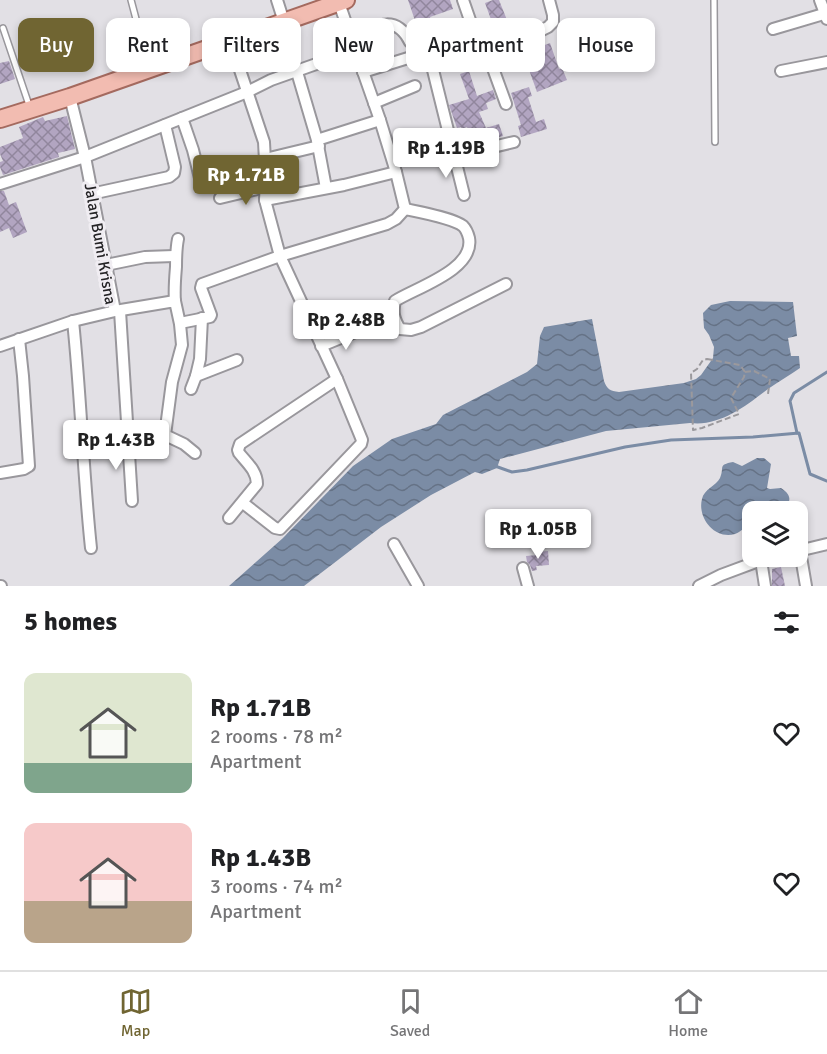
<!DOCTYPE html>
<meta charset="utf-8">
<style>
body{margin:0;font-family:Signika,sans-serif;background:#f6f6f6;color:#202124;height:100vh;display:flex;flex-direction:column;font-size:22px;white-space:nowrap}
*{box-sizing:border-box;margin:0}
p{font-size:20px;color:#757577}
.icon{flex:none;width:33px;height:33px;fill:none;stroke:currentColor;stroke-width:2;stroke-linecap:round;stroke-linejoin:round}
.map{position:relative;height:586px;overflow:hidden}
.details{display:flex;flex-direction:column;background:#fff;flex:1}
.details>*{flex:none}
.hud{position:absolute;left:18px;top:18px;width:792px;height:54px;display:flex;gap:12px}
.buttons{position:absolute;left:742px;top:501px;display:grid;gap:12px}
.buttons a{display:grid;place-items:center;width:66px;height:66px;border-radius:12px;background:#fff;box-shadow:0 3px 9px #0003;font-size:30px}
.price{position:absolute;translate:-50% -51px;padding:0 14px;border-radius:6px;background:#fff;color:#222;font-size:20px;line-height:39px;filter:drop-shadow(0 2px 3px #0008)}
.price::after{content:'';position:absolute;left:50%;top:36px;width:18px;height:14px;margin-left:-9px;background:inherit;clip-path:polygon(0 0,100% 0,50% 100%)}
.price.current{background:#706532;color:#fff}
ul{padding:0;list-style:none}
li{display:flex;align-items:center;gap:18px;height:150px;padding:0 24px}
li span{display:grid;place-items:center;flex:none;width:168px;height:120px;border-radius:12px;color:#555}
li>.icon{margin-inline-start:auto}
span .icon{width:72px;height:72px;fill:#fffc;stroke-width:1}
li b{font-size:26px}
h2{display:flex;justify-content:space-between;align-items:center;height:72px;padding:0 24px;font-size:26px}
.tag{padding:0 21px;border-radius:12px;background:#fff;box-shadow:0 3px 9px #0003;font-size:21px;line-height:54px}
.tag.current{background:#706532;color:#fff}
.tabs{display:flex;justify-content:space-around;align-items:center;height:84px;border-top:2px solid #e0e0e0;background:#fff;font-size:16px;color:#757577}
.tabs a{display:grid;justify-items:center;gap:3px}
.tabs .current{color:#706532}
.map>svg:first-child{display:block}
.water{fill:url(#water-waves)}
.lines{fill:none;stroke-linecap:round;stroke-linejoin:round}
.stream{stroke:#7b8ca5;stroke-width:3}
.building{fill:url(#building-cross-hatch)}
.service-casing{stroke:#99979c;stroke-width:8}
.minor-casing{stroke:#99979c;stroke-width:14}
.primary-casing{stroke:#a46a5f;stroke-width:20}
.path{stroke:#9b999d;stroke-width:2;stroke-dasharray:6 3;stroke-linecap:butt}
.service{stroke:#fff;stroke-width:5}
.minor{stroke:#fff;stroke-width:10}
.primary{stroke:#f2bcb1;stroke-width:16}
.labels{text-anchor:middle;dominant-baseline:central;stroke-width:6;stroke-linejoin:round;paint-order:stroke}
.street-label{font-size:16px;fill:#252426;stroke:#f0edf2}
</style>
<div class="map">
<svg width="827" height="586" viewBox="0 0 827 586">
<defs>
<pattern id="water-waves" width="16" height="10" patternUnits="userSpaceOnUse" patternTransform="scale(1.5)"><rect width="16" height="10" fill="#7b8ca5"/><path d="M0 5q4-4 8 0t8 0" fill="none" stroke="#657286"/></pattern>
<pattern id="building-cross-hatch" width="8" height="8" patternUnits="userSpaceOnUse" patternTransform="scale(1.5)"><rect width="8" height="8" fill="#b2a5c1"/><path d="M0 0l8 8M0 8l8-8" fill="none" stroke="#91869d"/></pattern>
</defs>
<rect width="100%" height="100%" fill="#e2e0e5"/>
<g class="water">
<path d="M730,301L793,302L797,336L788,338L791,356H799L800,368C790,375 778,382 768,389C746,406 719,427 690,423L606,431L500,459L497,468L482,474L475,472L431,495L381,527L304,586H229L283,538L353,466L392,439L436,424L443,415L527,372L537,364L540,336L544,327L592,319L604,381C607,389 610,391 619,392L684,383L696,379L701,375L713,358L714,347L709,335L704,328L703,313L711,305Z"/>
<path d="M757,458H764L771,464L767,488L770,489L781,488C793,496 790,501 785,511C776,512 770,512 766,503L761,502L756,511L753,512V518C748,524 743,531 735,534C715,540 697,518 702,499C704,489 716,486 720,478C725,467 717,465 733,462L742,466Z"/>
</g>
<g class="lines">
<g class="stream">
<polyline points="797,433 790,401 794,393 827,372"/>
<polyline points="495,466 512,472 527,470 625,447 671,440 753,437 799,433 810,474 827,481"/>
</g>
</g>
<g class="building">
<polygon points="408,0 450,0 453,9 430,17 439,44 427,48 424,47"/>
<polygon points="493,0 499,0 507,20 510,20 514,32 460,49 457,37 493,25 485,3"/>
<polygon points="550,43 559,69 562,68 567,80 537,92 523,53"/>
<polygon points="9,61 15,79 0,84 0,63"/>
<polygon points="469,71 477,96 493,90 496,99 486,103 488,109 479,112 486,128 499,124 503,136 474,144 467,127 462,129 461,127 457,128 449,105 469,99 460,74"/>
<polygon points="529,87 532,96 528,97 536,122 544,119 547,129 521,137 518,126 521,125 511,93"/>
<polygon points="67,116 75,149 58,153 59,157 3,175 0,167 0,162 3,161 0,154 0,147 23,138 19,127 43,117 45,121"/>
<polygon points="0,191 4,191 9,205 16,202 27,232 13,238 9,228 0,232"/>
<polygon points="548,551 549,565 536,566 537,570 532,571 530,565 527,562 526,556 537,555 537,552"/>
<polygon points="781,567 785,586 772,586 772,569"/>
</g>
<g class="lines">
<defs>
<g id="service">
<polyline points="131,0 149,68"/>
<polyline points="714,0 715,142"/>
<polyline points="3,28 30,108"/>
</g>
<g id="minor">
<polyline points="277,0 284,22"/>
<polyline points="463,0 471,23"/>
<polyline points="820,0 827,19"/>
<polyline points="773,29 827,13"/>
<path d="M352,38C374,27 395,12 410,42"/>
<polyline points="230,40 264,142 266,180 265,200 280,256 337,379 362,440 361,444 280,529 275,528 243,503"/>
<polyline points="486,49 506,104"/>
<polyline points="432,66 540,31 548,27 553,22 553,15 549,0"/>
<polyline points="781,71 827,62"/>
<polyline points="297,72 317,140 326,188"/>
<polyline points="363,72 421,54 428,56 432,66 464,195"/>
<polyline points="374,103 415,86"/>
<polyline points="182,118 193,150 200,178"/>
<polyline points="317,140 380,120"/>
<polyline points="455,156 514,142"/>
<polyline points="265,159 319,146"/>
<polyline points="0,184 85,157 247,92 271,80 356,50"/>
<polyline points="91,194 169,177 174,173 175,167 165,125"/>
<polyline points="220,198 266,187"/>
<polyline points="265,200 344,185 396,172"/>
<path d="M405,209C419,212 453,218 463,226C466,229 468,234 469,238C475,270 415,288 395,301C392,313 394,319 400,329L411,330L421,327L506,284"/>
<polyline points="106,265 145,257 174,256"/>
<path d="M175,301C174,290 175,279 176,267C176,257 176,249 178,239"/>
<polyline points="115,311 175,301 180,324 182,345 172,382 165,435 184,444 195,453"/>
<polyline points="120,311 132,501"/>
<polyline points="202,318 200,359 196,376 237,360"/>
<path d="M73,321C81,397 83,473 91,548"/>
<polyline points="180,323 210,317 211,315 201,288 202,284 280,256 387,224 396,219 405,209 396,172 380,120 339,3"/>
<polyline points="0,346 73,321 115,311 85,157 70,97"/>
<polyline points="321,346 360,330"/>
<polyline points="191,389 196,376"/>
<polyline points="82,445 165,435"/>
<polyline points="0,473 24,469 29,466 23,376 19,339"/>
<path d="M229,518L257,484C257,471 247,463 239,453L238,450L240,444L337,379"/>
<polyline points="394,544 418,586"/>
<polyline points="798,551 827,544"/>
<polyline points="800,551 806,586"/>
<polyline points="761,560 765,586"/>
<polyline points="523,568 528,586"/>
<polyline points="0,586 1,586"/>
<polyline points="699,586 721,575 772,556"/>
</g>
<polyline id="primary" points="0,119 70,97 346,0"/>
</defs>
<use href="#service" class="service-casing"/>
<use href="#minor" class="minor-casing"/>
<use href="#primary" class="primary-casing"/>
<g class="path">
<polygon points="707,359 740,365 745,372 744,377 731,398 739,414 702,428 693,430 691,373 697,369 703,360"/>
<polyline points="745,372 754,371 770,379 768,394"/>
</g>
<use href="#service" class="service"/>
<use href="#minor" class="minor"/>
<use href="#primary" class="primary"/>
</g>
<g class="labels">
<g class="street-label">
<text transform="translate(100 244) rotate(80)">Jalan Bumi Krisna</text>
</g>
</g>
</svg>
<div class="buttons">
<a><svg class="icon" aria-label="layers" viewBox="0 0 24 24"><path d="M12 4l9 5-9 5-9-5zM3 14l9 5 9-5"/></svg></a>
</div>
<b class="price" style="left:446px;top:179px">Rp 1.19B</b>
<b class="price current" style="left:246px;top:206px">Rp 1.71B</b>
<b class="price" style="left:346px;top:351px">Rp 2.48B</b>
<b class="price" style="left:116px;top:471px">Rp 1.43B</b>
<b class="price" style="left:538px;top:560px">Rp 1.05B</b>
<div class="hud">
<a class="tag current">Buy</a>
<a class="tag">Rent</a>
<a class="tag">Filters</a>
<a class="tag">New</a>
<a class="tag">Apartment</a>
<a class="tag">House</a>
</div>
</div>
<section class="details">
<h2>5 homes<svg class="icon" aria-label="filters" viewBox="0 0 24 24"><path d="M4 7h16M4 17h16"/><circle cx="9" cy="7" r="2"/><circle cx="15" cy="17" r="2"/></svg></h2>
<ul>
<li><span style="background:linear-gradient(#dfe7d0 75%,#7fa58c 0)"><svg class="icon" aria-label="home" viewBox="0 0 24 24"><path d="M3 11l9-7 9 7M6 9v11h12V9"/></svg></span><div><b>Rp 1.71B</b><p>2 rooms · 78 m²</p><p>Apartment</p></div><svg class="icon" aria-label="heart" viewBox="0 0 24 24"><path d="M12 20l-8-8c-3-5 5-10 8-4 3-6 11-1 8 4z"/></svg></li>
<li><span style="background:linear-gradient(#f6c9c9 65%,#b9a48a 0)"><svg class="icon" aria-label="home" viewBox="0 0 24 24"><path d="M3 11l9-7 9 7M6 9v11h12V9"/></svg></span><div><b>Rp 1.43B</b><p>3 rooms · 74 m²</p><p>Apartment</p></div><svg class="icon" aria-label="heart" viewBox="0 0 24 24"><path d="M12 20l-8-8c-3-5 5-10 8-4 3-6 11-1 8 4z"/></svg></li>
</ul>
</section>
<nav class="tabs">
<a class="current"><svg class="icon" aria-label="map" viewBox="0 0 24 24"><path d="M3 6l6-2 6 2 6-2v14l-6 2-6-2-6 2zM9 4v14M15 6v14"/></svg>Map</a>
<a><svg class="icon" aria-label="saved" viewBox="0 0 24 24"><path d="M7 4h10v16l-5-4-5 4z"/></svg>Saved</a>
<a><svg class="icon" aria-label="home" viewBox="0 0 24 24"><path d="M3 11l9-7 9 7M6 9v11h12V9"/></svg>Home</a>
</nav>
